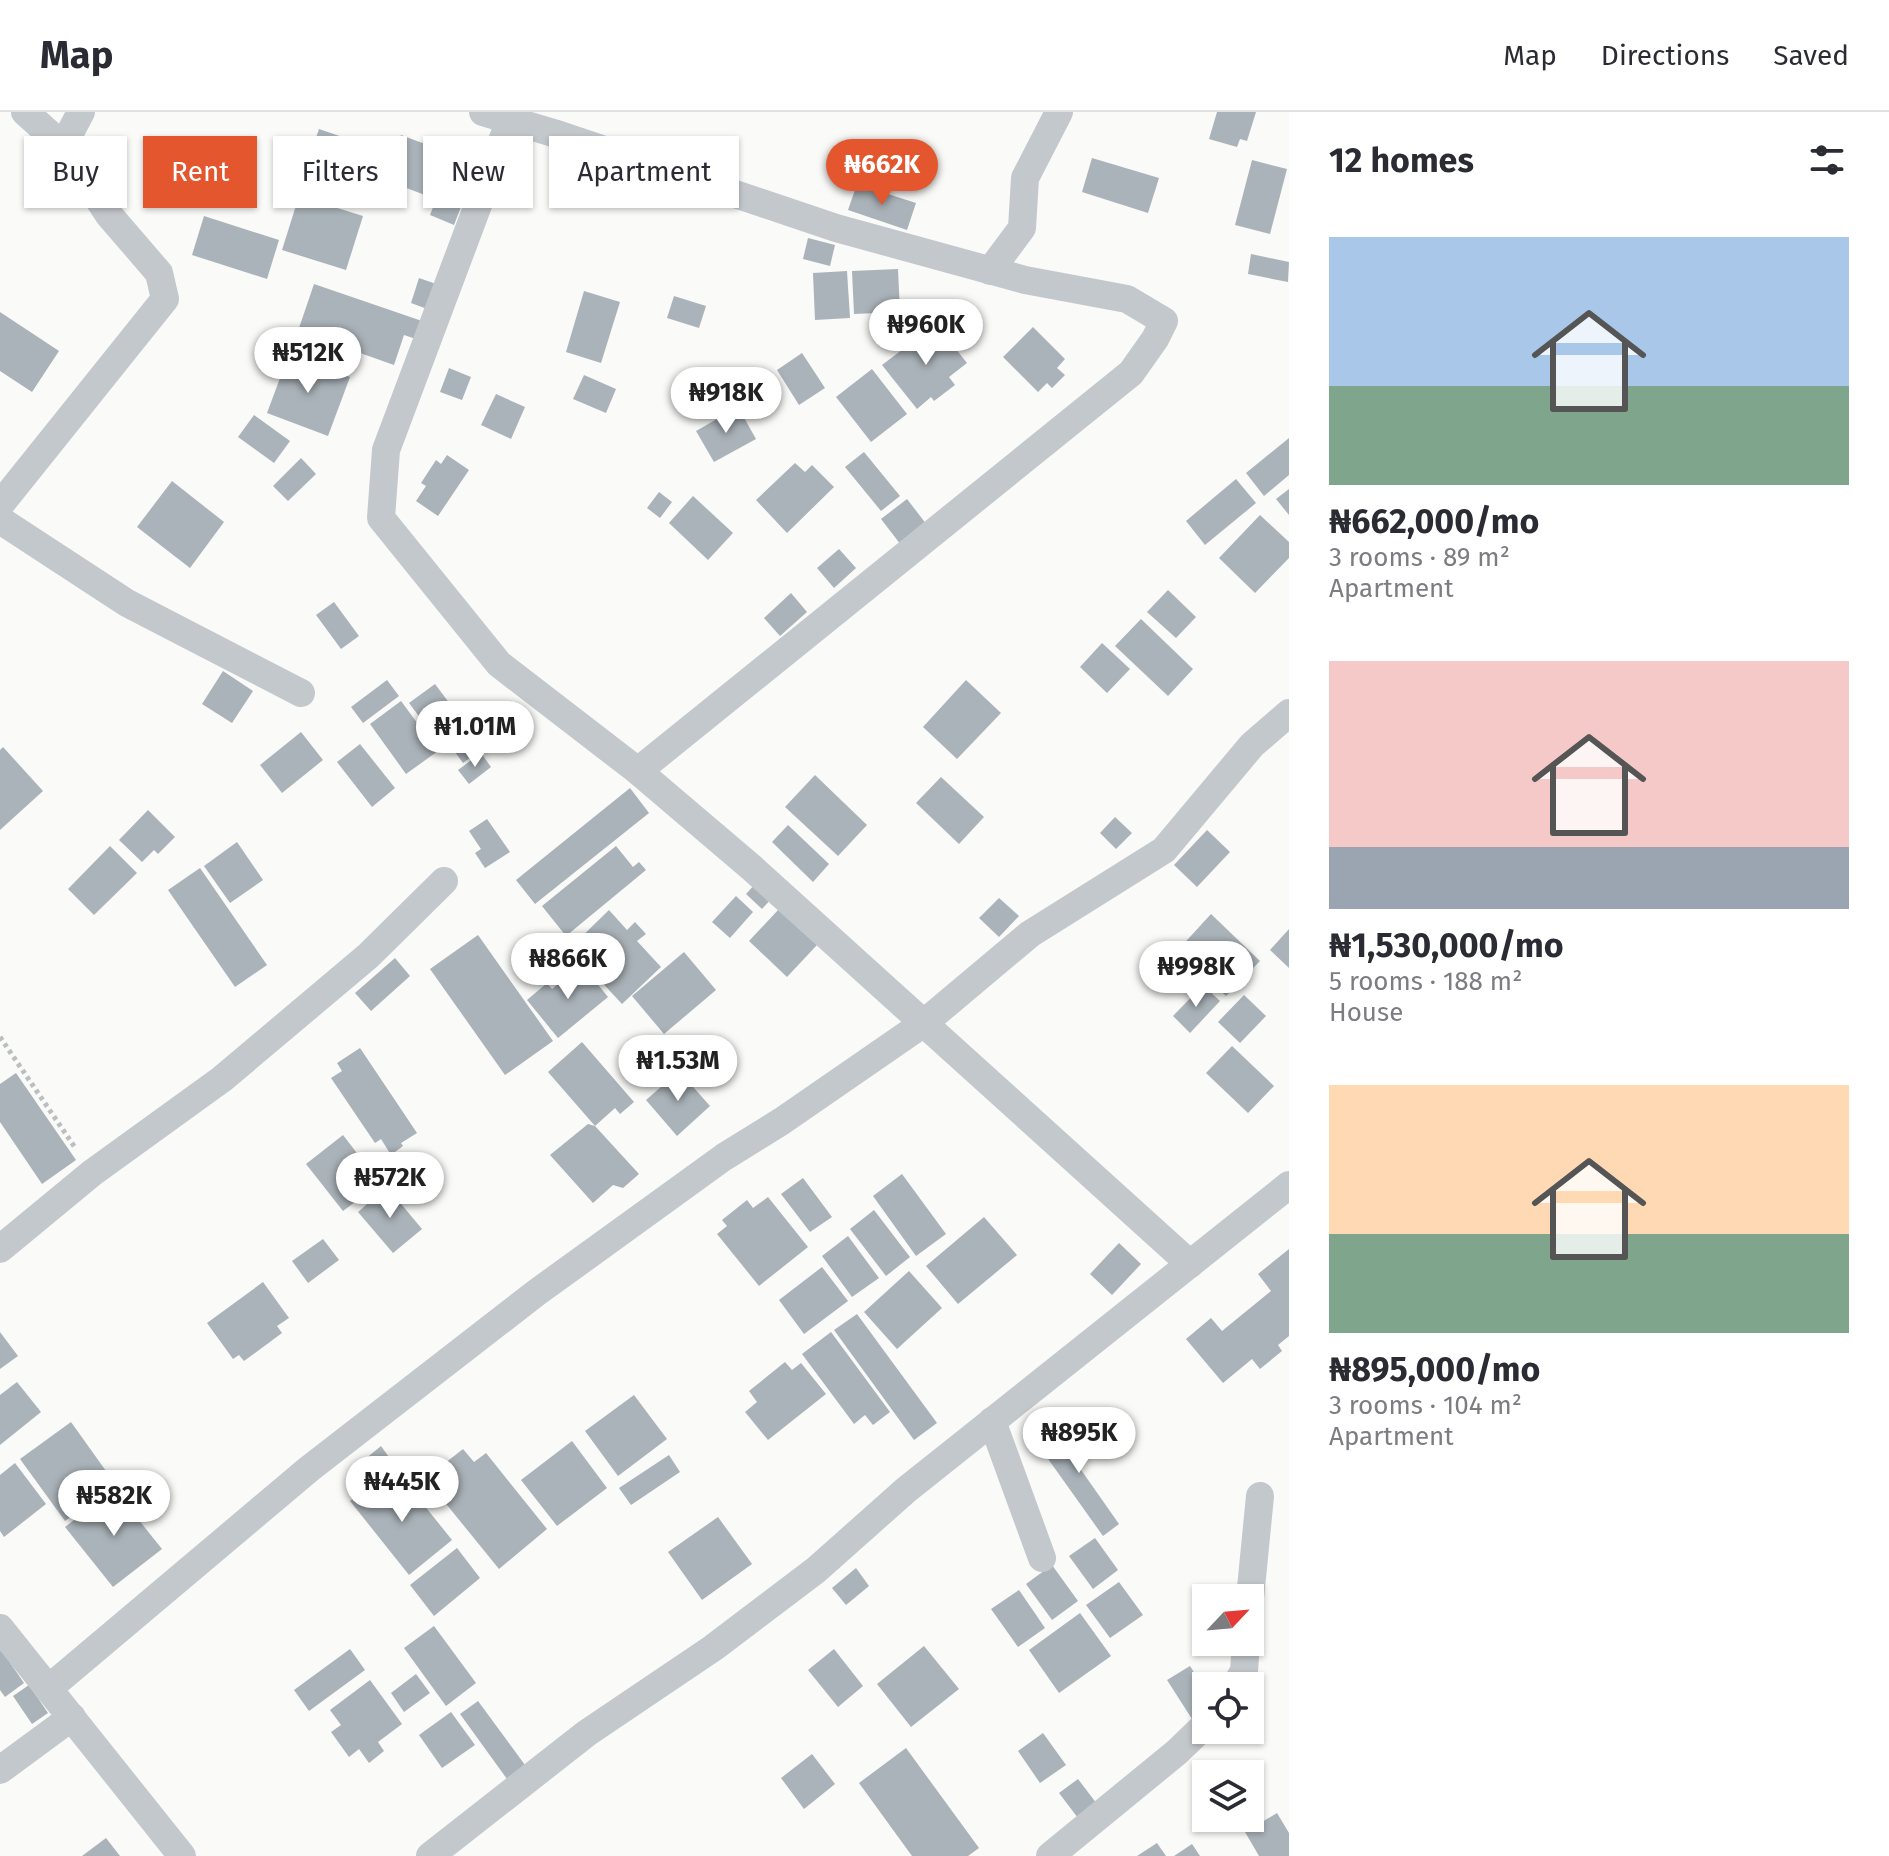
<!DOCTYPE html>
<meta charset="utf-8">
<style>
body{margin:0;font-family:"Fira Sans",sans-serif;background:#f2f2f3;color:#2b2b33;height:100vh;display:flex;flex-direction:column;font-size:30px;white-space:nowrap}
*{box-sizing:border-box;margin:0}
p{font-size:26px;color:#7c7c81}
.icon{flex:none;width:44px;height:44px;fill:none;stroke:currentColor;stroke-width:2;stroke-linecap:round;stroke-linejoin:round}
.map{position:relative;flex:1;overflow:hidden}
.drawer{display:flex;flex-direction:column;background:#fff;width:600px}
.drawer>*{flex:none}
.hud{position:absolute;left:24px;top:24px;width:760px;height:72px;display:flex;gap:16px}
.needle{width:52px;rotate:64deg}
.fabs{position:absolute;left:1192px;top:1472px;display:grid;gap:16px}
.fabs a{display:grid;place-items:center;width:72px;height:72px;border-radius:0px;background:#fff;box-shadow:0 2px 6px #0004;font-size:40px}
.price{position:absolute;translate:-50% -68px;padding:0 18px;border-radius:28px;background:#fff;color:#222;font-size:26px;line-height:52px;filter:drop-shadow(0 2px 4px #0008)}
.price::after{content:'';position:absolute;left:50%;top:48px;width:24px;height:18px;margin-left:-12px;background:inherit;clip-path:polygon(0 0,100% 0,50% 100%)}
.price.on{background:#e4572e;color:#fff}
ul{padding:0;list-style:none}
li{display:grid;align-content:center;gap:16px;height:424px;padding:0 40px}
li span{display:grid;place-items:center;height:248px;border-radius:0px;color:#555}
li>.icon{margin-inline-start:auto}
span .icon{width:144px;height:144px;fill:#fffc;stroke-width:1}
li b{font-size:34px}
h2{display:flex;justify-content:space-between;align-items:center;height:96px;padding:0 40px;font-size:34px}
.pill{padding:0 28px;border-radius:0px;background:#fff;box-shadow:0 2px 6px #0004;font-size:28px;line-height:72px}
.pill.on{background:#e4572e;color:#fff}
header{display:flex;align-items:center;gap:48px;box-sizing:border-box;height:112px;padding:0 40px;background:#fff;border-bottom:2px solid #e1e1e2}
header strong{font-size:38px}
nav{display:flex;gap:44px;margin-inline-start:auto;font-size:28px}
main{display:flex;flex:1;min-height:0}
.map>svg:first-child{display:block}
.building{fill:#aab3b9}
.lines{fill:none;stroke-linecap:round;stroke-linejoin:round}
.path{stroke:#bbbfc2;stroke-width:5;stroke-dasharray:4 4;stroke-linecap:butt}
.street{stroke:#c3c8cc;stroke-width:28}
</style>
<header>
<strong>Map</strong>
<nav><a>Map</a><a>Directions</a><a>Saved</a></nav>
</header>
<main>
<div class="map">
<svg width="1289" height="1744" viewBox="0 0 1289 1744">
<rect width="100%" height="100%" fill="#fafaf8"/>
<g class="building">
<polygon points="1217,0 1256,0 1247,29 1240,27 1237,35 1209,27"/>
<polygon points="319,17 363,32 346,79 303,63"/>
<polygon points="401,23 441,38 425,83 385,68"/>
<polygon points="458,31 482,41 454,113 430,103"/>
<polygon points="1092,46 1159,66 1148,101 1082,80"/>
<polygon points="1252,48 1287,57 1270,122 1235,113"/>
<polygon points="857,72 916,91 907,118 848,98"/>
<polygon points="299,84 363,104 346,158 282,138"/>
<polygon points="204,104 279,128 267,167 192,143"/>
<polygon points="808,126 835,133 830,154 803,147"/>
<polygon points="1251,142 1289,150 1288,170 1248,162"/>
<polygon points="898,157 900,200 854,202 852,159"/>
<polygon points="847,159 850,206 815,208 813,161"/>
<polygon points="419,166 439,173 430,198 411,191"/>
<polygon points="314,172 422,209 416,227 404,223 394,253 298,219"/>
<polygon points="584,179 620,190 601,251 566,240"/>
<polygon points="674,184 706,194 699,216 667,206"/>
<polygon points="0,200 59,239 32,280 0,259"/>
<polygon points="936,212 967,251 949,265 955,273 934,289 931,285 917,297 882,253"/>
<polygon points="1033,215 1065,247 1057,256 1065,263 1052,276 1047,271 1038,280 1003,245"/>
<polygon points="802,241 825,276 799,293 777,258"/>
<polygon points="289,242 350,265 328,324 267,301"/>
<polygon points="449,256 471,265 462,288 440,280"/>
<polygon points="872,257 907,302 871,330 836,285"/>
<polygon points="584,263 616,277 606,301 573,287"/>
<polygon points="496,282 525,295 511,327 481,313"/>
<polygon points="738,295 756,327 714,350 696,319"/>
<polygon points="254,303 290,329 274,351 238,325"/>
<polygon points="1289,326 1289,363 1264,384 1246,361"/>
<polygon points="864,340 900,384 881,399 845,355"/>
<polygon points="447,343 469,358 438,404 416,389 426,374 421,371 436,348 441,352"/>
<polygon points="301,346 316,362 288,389 273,374"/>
<polygon points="795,351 805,360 812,353 834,375 787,421 756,388"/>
<polygon points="1236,367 1256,391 1205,433 1186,409"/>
<polygon points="172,369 224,410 190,456 137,415"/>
<polygon points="1289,377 1289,403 1276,387"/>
<polygon points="659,380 672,390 660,406 647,396"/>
<polygon points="693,384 733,421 708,448 669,411"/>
<polygon points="907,387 927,413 901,433 881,407"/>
<polygon points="1260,403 1289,430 1289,446 1255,481 1219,446"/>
<polygon points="839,437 856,456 834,476 817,456"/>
<polygon points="1168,478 1196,505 1176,526 1147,500"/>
<polygon points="791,481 807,500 780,524 764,506"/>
<polygon points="334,490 359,524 341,537 316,503"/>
<polygon points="1141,507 1193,557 1168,584 1115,534"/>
<polygon points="1102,531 1130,557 1107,581 1080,555"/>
<polygon points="223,559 253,579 232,611 202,592"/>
<polygon points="387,568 399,584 363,611 351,595"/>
<polygon points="966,568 1001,601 957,647 923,615"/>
<polygon points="435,572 459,604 433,623 409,591"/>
<polygon points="401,589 438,639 406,662 370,612"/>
<polygon points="479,592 502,622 463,651 441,621"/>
<polygon points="301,620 323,648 282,681 260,653"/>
<polygon points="360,632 395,676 372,695 337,650"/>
<polygon points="3,635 43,679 0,718 0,638"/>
<polygon points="481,641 491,655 469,672 458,658"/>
<polygon points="815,663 867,713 838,744 785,695"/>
<polygon points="941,665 984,705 959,732 916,691"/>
<polygon points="630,676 649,701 535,792 516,768"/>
<polygon points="148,698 175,725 158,742 154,738 142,750 119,728"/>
<polygon points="1115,705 1132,721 1116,737 1100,721"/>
<polygon points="487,707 510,740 485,756 475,741 481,737 469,719"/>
<polygon points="788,713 829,752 813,770 772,730"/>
<polygon points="1207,718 1230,740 1197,775 1174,753"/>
<polygon points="237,730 263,768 230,791 204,754"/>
<polygon points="110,734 137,761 94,803 68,777"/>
<polygon points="616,734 633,755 639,750 646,758 566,824 542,794"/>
<polygon points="200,756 267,853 235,875 168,778"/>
<polygon points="756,771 773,785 762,797 746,782"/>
<polygon points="736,784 753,800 730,826 712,810"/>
<polygon points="999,786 1019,804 999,825 979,806"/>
<polygon points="779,797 817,833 787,865 749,829"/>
<polygon points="609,798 627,818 635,810 646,822 637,829 661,855 622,892 570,836"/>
<polygon points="1211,802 1260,849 1226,884 1178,838"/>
<polygon points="1289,817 1289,856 1270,838"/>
<polygon points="478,823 553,929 505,963 430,857"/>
<polygon points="684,840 716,878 664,922 632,884"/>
<polygon points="395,846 410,864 371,899 355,881"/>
<polygon points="582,853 608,885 558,926 527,888 547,871 552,877"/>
<polygon points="1203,873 1220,889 1190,921 1173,904"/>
<polygon points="1244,883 1266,904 1240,931 1218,910"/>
<polygon points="582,930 634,990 620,1002 615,996 595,1014 548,960"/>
<polygon points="1232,934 1274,974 1248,1001 1206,961"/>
<polygon points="360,936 417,1021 401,1031 403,1034 391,1043 381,1027 375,1031 331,966 342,959 337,951"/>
<polygon points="679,959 710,994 677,1024 646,988"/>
<polygon points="16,961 76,1048 42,1072 0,1010 0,972"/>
<polygon points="588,1012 595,1014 639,1062 623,1076 613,1073 593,1091 550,1043"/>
<polygon points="343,1023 380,1071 343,1099 306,1052"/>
<polygon points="902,1062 946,1122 916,1144 873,1084"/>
<polygon points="803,1066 832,1105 810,1120 781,1082"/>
<polygon points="387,1075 422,1117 393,1141 358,1100"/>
<polygon points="768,1085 808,1135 759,1174 717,1122 727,1114 722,1108 747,1088 753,1096"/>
<polygon points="874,1098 910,1145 886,1164 850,1117"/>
<polygon points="984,1105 1017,1143 958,1192 926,1154"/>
<polygon points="848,1124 879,1166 852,1185 822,1144"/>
<polygon points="323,1127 339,1148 308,1171 292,1149"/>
<polygon points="1119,1131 1141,1152 1112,1183 1090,1162"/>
<polygon points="1289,1137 1289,1224 1278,1233 1282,1239 1260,1257 1252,1247 1223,1271 1186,1227 1211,1206 1222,1219 1271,1179 1258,1162"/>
<polygon points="822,1155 848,1189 804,1222 779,1188"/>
<polygon points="909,1159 942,1196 897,1237 864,1200"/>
<polygon points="263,1170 289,1206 277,1214 282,1221 244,1249 239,1243 233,1247 207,1211"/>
<polygon points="857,1202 937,1311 914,1328 834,1218"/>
<polygon points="0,1220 18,1244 0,1257"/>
<polygon points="831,1220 890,1300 873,1313 865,1303 854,1312 802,1242"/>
<polygon points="785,1250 792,1258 801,1251 826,1282 768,1328 745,1300 757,1290 749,1279"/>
<polygon points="17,1270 41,1300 0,1333 0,1283"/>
<polygon points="634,1283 667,1327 618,1364 585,1319"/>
<polygon points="1081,1308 1095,1328 1072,1345 1119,1412 1103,1424 1041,1337"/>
<polygon points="71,1310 116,1373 65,1409 20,1347"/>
<polygon points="572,1329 607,1376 557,1414 521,1368"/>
<polygon points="381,1334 391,1348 363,1370 353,1357"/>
<polygon points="463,1337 474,1350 486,1341 547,1417 499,1457 434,1377 449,1365 440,1355"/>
<polygon points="669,1343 680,1360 631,1393 619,1376"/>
<polygon points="15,1351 46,1392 4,1425 0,1419 0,1363"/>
<polygon points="390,1370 398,1380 407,1372 452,1428 409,1463 350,1389 372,1371 378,1379"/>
<polygon points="114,1377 162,1437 113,1475 65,1415"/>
<polygon points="718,1405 752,1452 702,1488 668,1440"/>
<polygon points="1095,1426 1118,1458 1093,1477 1069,1444"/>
<polygon points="457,1436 480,1466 434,1504 410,1473"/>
<polygon points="1052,1453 1078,1489 1052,1508 1026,1472"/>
<polygon points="856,1456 869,1474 846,1493 832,1476"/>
<polygon points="1119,1470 1143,1503 1110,1526 1086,1493"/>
<polygon points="1019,1478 1045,1516 1018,1535 991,1497"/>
<polygon points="1080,1501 1111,1544 1059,1581 1029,1538"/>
<polygon points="434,1514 476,1571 446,1594 404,1536"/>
<polygon points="924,1534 959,1577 911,1615 877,1572"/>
<polygon points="0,1536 24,1571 5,1585 0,1578"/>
<polygon points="350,1537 365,1558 309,1599 294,1578"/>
<polygon points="834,1537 863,1574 838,1595 808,1558"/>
<polygon points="1190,1554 1206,1579 1206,1599 1192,1607 1167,1568"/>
<polygon points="416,1562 430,1581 404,1600 391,1581"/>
<polygon points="370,1568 402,1612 378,1630 384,1639 369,1651 359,1637 349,1645 331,1620 341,1613 330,1598"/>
<polygon points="29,1573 48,1601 32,1612 13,1584"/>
<polygon points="478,1589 525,1653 507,1667 460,1602"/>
<polygon points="451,1600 475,1633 442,1656 419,1623"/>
<polygon points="1043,1621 1066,1653 1040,1671 1018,1639"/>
<polygon points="906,1636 979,1736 968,1744 912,1744 859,1671"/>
<polygon points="812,1642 835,1672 804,1697 781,1666"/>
<polygon points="1078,1667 1097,1692 1078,1706 1059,1681"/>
<polygon points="1277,1701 1289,1721 1289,1744 1259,1744 1245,1720"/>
<polygon points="106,1726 120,1744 82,1744"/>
<polygon points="1157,1731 1166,1744 1137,1744"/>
<polygon points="1192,1732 1200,1744 1174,1744"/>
</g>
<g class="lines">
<polyline class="path" points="0,925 76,1037"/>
<g class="street">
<polyline points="483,0 560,23 836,116 1025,168 1127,187 1164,209 1155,227 1131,261 638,659"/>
<polyline points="510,8 386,338 381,406 499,552 638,659 752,756 1190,1152"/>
<polyline points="63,34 81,0"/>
<polyline points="990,159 1022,116 1025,66 1059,0"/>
<polyline points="0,393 165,187 159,161 109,103 63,34 25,0"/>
<polyline points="0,408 127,491 301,581"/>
<polyline points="0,1137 92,1061 222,967 368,844 444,769"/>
<polyline points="992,1309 1042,1446"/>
<polyline points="1250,1486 1260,1384"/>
<polyline points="0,1516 182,1744"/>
<polyline points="1235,1574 1244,1559 1246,1530"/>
<polyline points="48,1577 309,1357 536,1181 724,1045 782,1009 924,911 1030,822 1164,738 1252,633 1289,601"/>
<polyline points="0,1658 72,1605"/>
<polyline points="430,1744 587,1621 713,1536 816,1458 906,1378 1289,1073"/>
<polyline points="1050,1744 1177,1640 1206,1612"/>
</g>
</g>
</svg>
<div class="fabs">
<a><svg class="needle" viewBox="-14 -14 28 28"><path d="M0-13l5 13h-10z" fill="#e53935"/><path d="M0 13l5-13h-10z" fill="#7c7c81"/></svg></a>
<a><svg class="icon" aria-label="locate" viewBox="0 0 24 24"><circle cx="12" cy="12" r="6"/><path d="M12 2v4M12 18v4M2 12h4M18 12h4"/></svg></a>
<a><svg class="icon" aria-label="layers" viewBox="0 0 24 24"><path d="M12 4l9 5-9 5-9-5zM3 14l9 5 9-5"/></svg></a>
</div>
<b class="price on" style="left:882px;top:95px">₦662K</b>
<b class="price" style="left:926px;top:255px">₦960K</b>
<b class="price" style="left:308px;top:283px">₦512K</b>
<b class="price" style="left:726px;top:323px">₦918K</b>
<b class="price" style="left:475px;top:657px">₦1.01M</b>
<b class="price" style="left:568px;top:889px">₦866K</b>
<b class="price" style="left:1196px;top:897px">₦998K</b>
<b class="price" style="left:678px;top:991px">₦1.53M</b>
<b class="price" style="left:390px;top:1108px">₦572K</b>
<b class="price" style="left:1079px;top:1363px">₦895K</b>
<b class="price" style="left:402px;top:1412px">₦445K</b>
<b class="price" style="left:114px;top:1426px">₦582K</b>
<div class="hud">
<a class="pill">Buy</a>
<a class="pill on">Rent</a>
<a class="pill">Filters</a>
<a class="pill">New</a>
<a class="pill">Apartment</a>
</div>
</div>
<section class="drawer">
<h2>12 homes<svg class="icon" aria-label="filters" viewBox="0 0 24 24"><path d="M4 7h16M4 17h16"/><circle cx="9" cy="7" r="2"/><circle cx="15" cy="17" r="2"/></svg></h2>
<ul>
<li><span style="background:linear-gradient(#a9c7e8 60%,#7fa58c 0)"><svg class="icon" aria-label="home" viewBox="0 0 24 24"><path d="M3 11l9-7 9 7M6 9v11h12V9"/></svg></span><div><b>₦662,000/mo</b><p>3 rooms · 89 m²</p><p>Apartment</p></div></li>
<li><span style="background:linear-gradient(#f6c9c9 75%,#9aa5b1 0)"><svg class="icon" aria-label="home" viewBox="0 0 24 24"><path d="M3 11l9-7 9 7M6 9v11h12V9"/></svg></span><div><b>₦1,530,000/mo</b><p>5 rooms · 188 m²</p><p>House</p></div></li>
<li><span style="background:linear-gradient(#ffd9b3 60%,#7fa58c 0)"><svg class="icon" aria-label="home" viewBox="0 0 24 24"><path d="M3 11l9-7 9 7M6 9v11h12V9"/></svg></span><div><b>₦895,000/mo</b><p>3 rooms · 104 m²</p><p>Apartment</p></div></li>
</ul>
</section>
</main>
